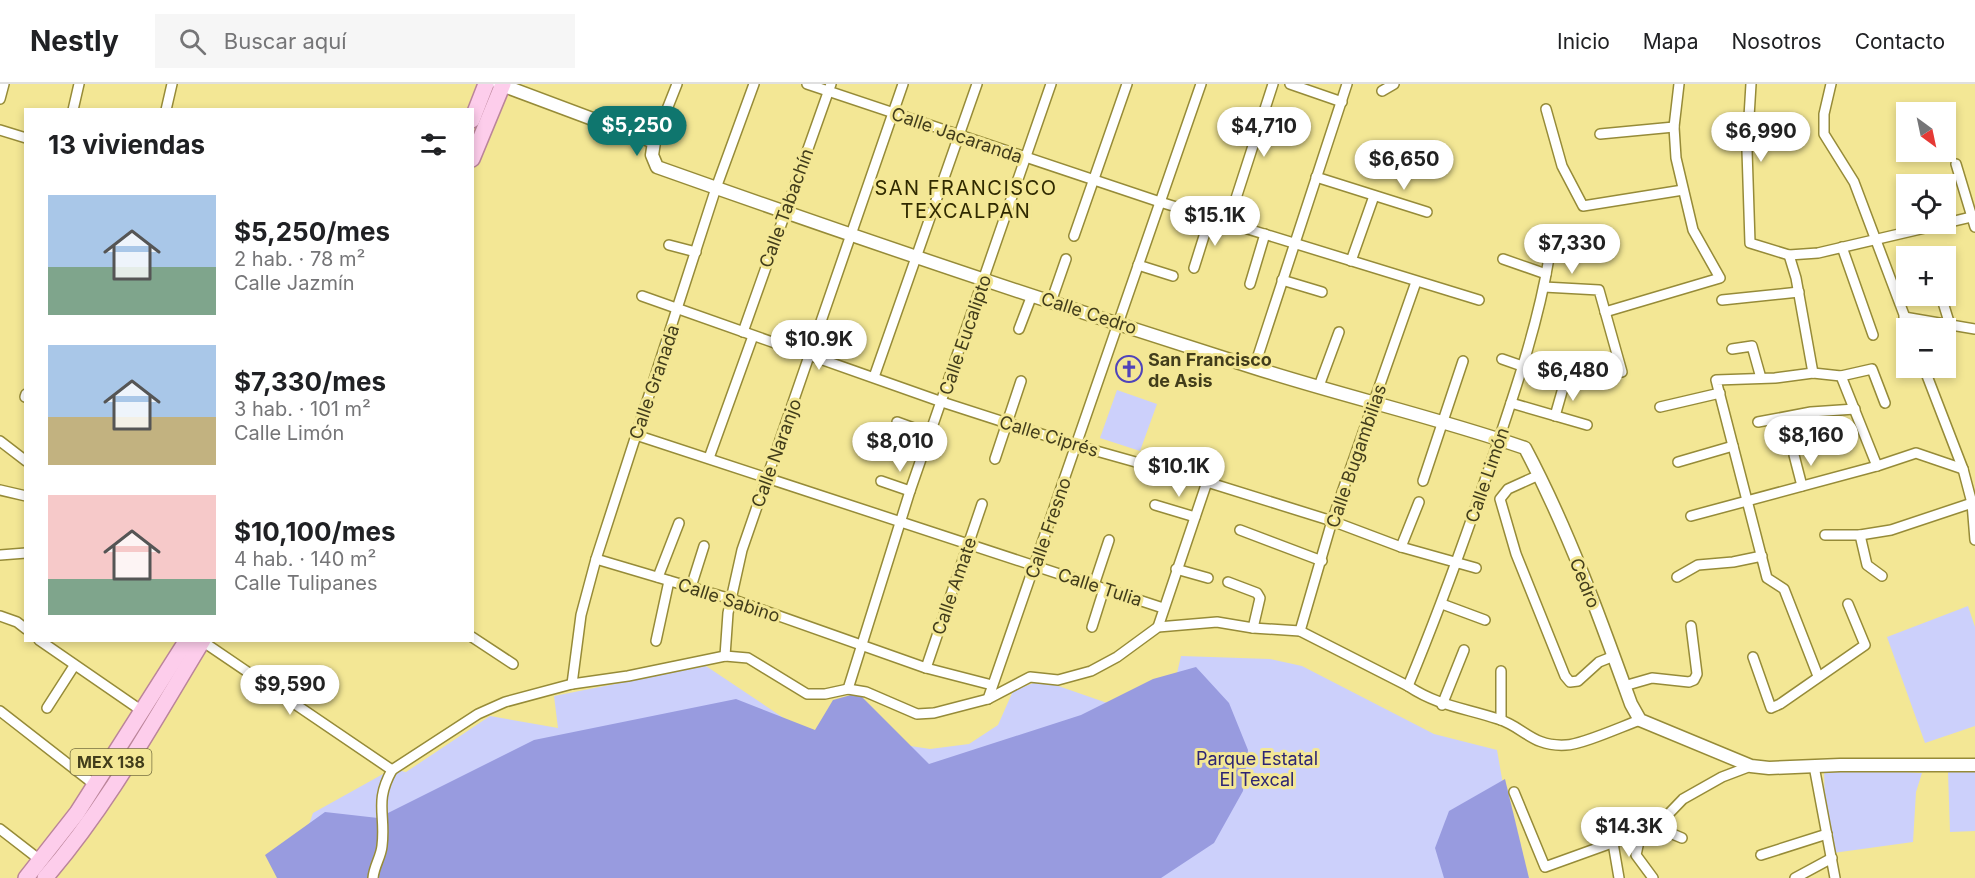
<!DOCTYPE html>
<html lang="es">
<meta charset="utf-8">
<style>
body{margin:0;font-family:Inter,sans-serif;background:#f6f6f6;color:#202124;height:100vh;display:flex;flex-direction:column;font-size:22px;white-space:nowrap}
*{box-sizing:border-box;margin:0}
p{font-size:20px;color:#757577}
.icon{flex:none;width:33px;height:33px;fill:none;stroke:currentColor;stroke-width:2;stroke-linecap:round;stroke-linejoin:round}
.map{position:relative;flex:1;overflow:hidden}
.sheet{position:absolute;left:24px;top:24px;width:450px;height:534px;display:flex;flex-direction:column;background:#fff;border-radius:0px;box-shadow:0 3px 9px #0003}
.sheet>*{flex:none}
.needle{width:39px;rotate:147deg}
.buttons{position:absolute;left:1896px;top:18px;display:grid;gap:12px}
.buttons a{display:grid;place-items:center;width:60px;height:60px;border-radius:0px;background:#fff;box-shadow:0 3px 9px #0003;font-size:30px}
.price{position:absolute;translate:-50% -51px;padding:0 14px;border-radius:21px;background:#fff;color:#222;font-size:20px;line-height:39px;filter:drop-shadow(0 2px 3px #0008)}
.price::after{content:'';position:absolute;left:50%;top:36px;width:18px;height:14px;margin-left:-9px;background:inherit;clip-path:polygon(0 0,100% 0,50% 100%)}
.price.on{background:#0f766e;color:#fff}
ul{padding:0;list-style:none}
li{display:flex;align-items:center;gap:18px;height:150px;padding:0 24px}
li span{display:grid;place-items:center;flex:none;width:168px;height:120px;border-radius:0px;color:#555}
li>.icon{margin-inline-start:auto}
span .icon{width:72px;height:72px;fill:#fffc;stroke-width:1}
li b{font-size:26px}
h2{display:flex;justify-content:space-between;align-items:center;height:72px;padding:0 24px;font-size:26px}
header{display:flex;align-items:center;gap:36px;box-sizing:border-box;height:84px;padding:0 30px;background:#fff;border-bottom:2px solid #e0e0e0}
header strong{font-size:28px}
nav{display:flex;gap:33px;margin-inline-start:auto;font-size:21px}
.search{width:420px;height:54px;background:#f6f6f6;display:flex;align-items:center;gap:15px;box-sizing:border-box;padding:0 21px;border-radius:0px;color:#757577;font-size:22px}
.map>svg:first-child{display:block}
.green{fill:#ccd0fb}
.forest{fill:#989bdf}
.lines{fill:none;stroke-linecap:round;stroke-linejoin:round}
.minor-casing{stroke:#968b38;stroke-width:12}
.tertiary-casing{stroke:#968b38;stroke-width:15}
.primary-casing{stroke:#bb859a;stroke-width:18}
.minor{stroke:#fff;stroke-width:9}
.tertiary{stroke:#fff;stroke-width:12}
.primary{stroke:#fdcdeb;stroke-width:15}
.labels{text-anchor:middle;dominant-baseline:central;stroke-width:6;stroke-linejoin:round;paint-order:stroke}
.shield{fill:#f3e795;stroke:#777040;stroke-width:1.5}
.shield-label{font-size:16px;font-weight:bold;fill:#423d1b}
.street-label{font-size:18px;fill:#423d1b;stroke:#f3e795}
.poi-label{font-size:18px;font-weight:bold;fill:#423d1b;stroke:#f3e795;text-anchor:start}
.park-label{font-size:18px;fill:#2d2573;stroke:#f3e795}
.neighbourhood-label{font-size:20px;letter-spacing:1.5px;fill:#302a00;stroke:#f3e795}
</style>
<header>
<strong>Nestly</strong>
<div class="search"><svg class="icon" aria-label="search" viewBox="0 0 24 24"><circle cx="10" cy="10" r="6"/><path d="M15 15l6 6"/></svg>Buscar aquí</div>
<nav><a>Inicio</a><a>Mapa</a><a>Nosotros</a><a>Contacto</a></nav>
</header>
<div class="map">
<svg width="1975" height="794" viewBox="0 0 1975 794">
<rect width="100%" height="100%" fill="#f3e795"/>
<g class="green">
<polygon points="1117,306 1157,320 1140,367 1100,354"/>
<polygon points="1968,522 1975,543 1975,642 1925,659 1887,553"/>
<polygon points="1181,572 1270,575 1302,582 1434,650 1497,666 1518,786 1523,794 290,794 313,729 392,685 406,688 490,632 558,644 554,612 706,582 800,645 930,665 969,660 998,641 1013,607 1041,596 1113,621 1171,615"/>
<polygon points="1824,685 1860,685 1922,689 1916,708 1913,758 1833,769 1825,726"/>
<polygon points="1975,687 1975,747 1950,748 1948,688"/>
</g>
<g class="forest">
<polygon points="1196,583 1229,619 1248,666 1243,707 1214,759 1161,794 277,794 265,771 325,728 378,734 534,656 736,615 815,646 833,616 858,609 929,680 1081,631 1153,595"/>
<polygon points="1505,695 1529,794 1444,794 1435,764 1449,727"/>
</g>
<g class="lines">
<defs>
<g id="minor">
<polyline points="807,0 1160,118 1479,216"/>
<polyline points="1290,0 1342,18"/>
<polyline points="1751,0 1747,66 1750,159 1789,171 1818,169 1942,140"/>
<polyline points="1831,0 1824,30 1824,50 1854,98 1909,244"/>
<polyline points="1382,7 1394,0"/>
<polyline points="0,15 4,0"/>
<polyline points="1546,25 1562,82 1583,122 1683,106"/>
<polyline points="73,26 79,0"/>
<polyline points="166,26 172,0"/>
<polyline points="0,46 26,54"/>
<polyline points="1600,50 1674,43"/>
<polyline points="654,58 677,0"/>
<polyline points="1956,80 1975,143"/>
<polyline points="1316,93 1427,128"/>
<polyline points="1228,139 1273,0"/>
<polyline points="1946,139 1975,132"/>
<polyline points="1074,152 1127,0"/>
<polyline points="669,161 696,168"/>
<polyline points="1842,163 1873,251"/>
<polyline points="1928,168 1930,172"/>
<polyline points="1789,171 1796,194 1813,289"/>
<polyline points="1503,175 1546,190"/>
<polyline points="1351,177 1374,112"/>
<polyline points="1138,181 1173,192"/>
<polyline points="1194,184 1210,133"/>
<polyline points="1282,196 1322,208"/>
<polyline points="1250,200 1265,150"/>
<polyline points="1544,203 1599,206 1622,288"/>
<polyline points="642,212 942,318 1075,361 1207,398 1332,437 1401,463 1476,484"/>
<polyline points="1941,212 1950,241"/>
<polyline points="1722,216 1799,208"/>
<polyline points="1051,218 1066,175"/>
<polyline points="1605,228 1720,194 1693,146 1676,74 1674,43 1679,0"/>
<polyline points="1904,233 1975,245"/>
<polyline points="1019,245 1032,211"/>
<polyline points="743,248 831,0"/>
<polyline points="1732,265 1752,262 1761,294"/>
<polyline points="1502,275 1565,297 1555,332"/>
<polyline points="1254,284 1347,0"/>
<polyline points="1924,284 1963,385 1972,419 1975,456"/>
<polyline points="1841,292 1877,382"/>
<polyline points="874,293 977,0"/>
<polyline points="1319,302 1339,248"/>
<polyline points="25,313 26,310"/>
<polyline points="1511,319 1587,341"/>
<polyline points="1660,323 1720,309"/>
<polyline points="897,338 930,350"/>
<polyline points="1758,338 1811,328 1855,325"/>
<polyline points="636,351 1163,524"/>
<polyline points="0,357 26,377"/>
<polyline points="1794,371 1802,402"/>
<polyline points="709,374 753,252"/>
<polyline points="995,375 1021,297"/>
<polyline points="1678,378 1733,362"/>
<polyline points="1539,391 1508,405 1500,415 1516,470 1565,592 1570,598 1578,597 1599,578 1614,572"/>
<polyline points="881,397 910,407"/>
<polyline points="1423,397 1463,277"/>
<polyline points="0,406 26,412"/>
<polyline points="1155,421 1195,433"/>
<polyline points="1691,432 1877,382 1916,369 1963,385"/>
<polyline points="1240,446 1322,477"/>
<polyline points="1825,451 1860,451 1891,446 1972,419"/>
<polyline points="1860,451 1867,481 1882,492"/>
<polyline points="1401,463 1419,418"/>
<polyline points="0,471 26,469"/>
<polyline points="596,475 731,515 926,584 992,601"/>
<polyline points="1176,485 1208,494"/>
<polyline points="658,493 679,439"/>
<polyline points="1677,493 1698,481 1733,478 1762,472"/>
<polyline points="1228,498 1257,509 1260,514 1253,544"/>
<polyline points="1094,501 1109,456"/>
<polyline points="691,503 704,462"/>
<polyline points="1442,520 1485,536"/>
<polyline points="0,532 17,538 26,545"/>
<polyline points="1092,543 1104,505"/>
<polyline points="1158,543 1207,398"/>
<polyline points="1300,547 1332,437 1416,198"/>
<polyline points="472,553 513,580"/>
<polyline points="39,556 142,627"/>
<polyline points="202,557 392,686"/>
<polyline points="656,557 669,497"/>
<polyline points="725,572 728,529 742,466 903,0"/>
<polyline points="1753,573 1771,624 1780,620 1865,561 1848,520"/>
<polyline points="926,584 982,420"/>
<polyline points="1501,587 1501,636"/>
<polyline points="1818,592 1784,505 1767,494 1716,296 1775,294 1813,289 1841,292 1872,285 1885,319"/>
<polyline points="572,600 581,531 596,475 716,104 754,0"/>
<path d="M1408,602C1440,525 1468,447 1495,367C1516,304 1538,240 1549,174"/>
<polyline points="1624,602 1652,594 1689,598 1694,596 1697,590 1691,542"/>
<polyline points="848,605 910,407 1051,0"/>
<polyline points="988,615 1201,0"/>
<polyline points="1442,621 1464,566"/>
<polyline points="47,624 74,582"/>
<polyline points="0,627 95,701"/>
<polyline points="1814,682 1835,794"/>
<path d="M392,686L478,630L505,618L572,600L628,592L725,572L748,574L807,610H825L848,605L866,608L917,630L934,629L988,615L1030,593L1058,596L1091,587L1117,573L1158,543L1217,538L1253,544L1300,547L1408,602C1438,622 1465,624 1498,635C1524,643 1532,663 1566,661C1581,661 1623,642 1640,636"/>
<polyline points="1514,708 1545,783 1656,743 1683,715 1722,693 1751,682"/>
<polyline points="1656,743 1682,754"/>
<polyline points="0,745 40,776"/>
<polyline points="1641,748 1636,771 1653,794"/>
<polyline points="1613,759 1619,794"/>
<polyline points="1761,771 1827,750"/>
<path d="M373,794C374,782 381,773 382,762C386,730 374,718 392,686"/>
<polyline points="1795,794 1832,774"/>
</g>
<path id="tertiary" d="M499,0L654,58L652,71L657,83C854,153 1053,220 1252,283C1342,312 1435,333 1525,364C1568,445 1600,534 1631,620L1640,636L1751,682L1769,684L1840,681H1975"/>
<g id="primary">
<polyline points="472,36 486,0"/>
<polyline points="472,75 503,0"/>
<polyline points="26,794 77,729 187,556"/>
<path d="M45,794C108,721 153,638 203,556"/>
</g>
</defs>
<use href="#minor" class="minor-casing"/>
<use href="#tertiary" class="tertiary-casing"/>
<use href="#primary" class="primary-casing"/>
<use href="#minor" class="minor"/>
<use href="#tertiary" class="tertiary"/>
<use href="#primary" class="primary"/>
</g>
<defs>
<symbol id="church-ring" viewBox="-11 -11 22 22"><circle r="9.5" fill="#f3e795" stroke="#4f43ba" stroke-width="1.5"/><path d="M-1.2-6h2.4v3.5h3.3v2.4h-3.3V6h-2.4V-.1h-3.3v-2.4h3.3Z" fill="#4f43ba"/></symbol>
</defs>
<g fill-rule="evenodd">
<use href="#church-ring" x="1114" y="270" width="30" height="30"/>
</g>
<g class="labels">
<rect class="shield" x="70.5" y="665" width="81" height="26" rx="4.5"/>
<g class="shield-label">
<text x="111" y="678">MEX 138</text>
</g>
<g class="street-label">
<text transform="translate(957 51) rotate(19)">Calle Jacaranda</text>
<text transform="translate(786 124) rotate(-70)">Calle Tabachín</text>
<text transform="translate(1089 229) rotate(18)">Calle Cedro</text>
<text transform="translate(965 251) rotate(-71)">Calle Eucalipto</text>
<text transform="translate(654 298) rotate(-71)">Calle Granada</text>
<text transform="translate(1049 352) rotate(17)">Calle Ciprés</text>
<text transform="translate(776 369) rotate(-70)">Calle Naranjo</text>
<text transform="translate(1356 372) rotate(-71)">Calle Bugambilias</text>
<text transform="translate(1487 391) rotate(-71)">Calle Limón</text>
<text transform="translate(1048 444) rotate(-71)">Calle Fresno</text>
<text transform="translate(1585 499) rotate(68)">Cedro</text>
<text transform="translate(954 502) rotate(-71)">Calle Amate</text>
<text transform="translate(1100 503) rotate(18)">Calle Tulia</text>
<text transform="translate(729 516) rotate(18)">Calle Sabino</text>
</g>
<g class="poi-label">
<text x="1148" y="275">San Francisco<tspan x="1148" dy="21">de Asis</tspan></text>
</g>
<g class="park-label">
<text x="1257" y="674">Parque Estatal<tspan x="1257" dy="21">El Texcal</tspan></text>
</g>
<g class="neighbourhood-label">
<text x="966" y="104">SAN FRANCISCO<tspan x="966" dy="23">TEXCALPAN</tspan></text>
</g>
</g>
</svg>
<div class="buttons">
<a><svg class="needle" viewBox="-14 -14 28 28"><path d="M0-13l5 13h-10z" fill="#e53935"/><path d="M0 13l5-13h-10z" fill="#757577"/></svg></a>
<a><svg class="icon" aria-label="locate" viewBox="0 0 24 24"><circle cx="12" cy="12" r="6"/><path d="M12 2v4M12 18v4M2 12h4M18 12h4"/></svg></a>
<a>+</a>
<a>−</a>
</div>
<b class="price on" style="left:637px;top:73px">$5,250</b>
<b class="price" style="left:1264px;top:74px">$4,710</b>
<b class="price" style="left:1761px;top:79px">$6,990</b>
<b class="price" style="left:1404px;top:107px">$6,650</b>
<b class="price" style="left:1215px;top:163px">$15.1K</b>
<b class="price" style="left:1572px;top:191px">$7,330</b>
<b class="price" style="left:819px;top:287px">$10.9K</b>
<b class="price" style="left:1573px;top:318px">$6,480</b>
<b class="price" style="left:1811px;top:383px">$8,160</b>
<b class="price" style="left:900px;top:389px">$8,010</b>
<b class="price" style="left:1179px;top:414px">$10.1K</b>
<b class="price" style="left:290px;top:632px">$9,590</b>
<b class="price" style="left:1629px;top:774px">$14.3K</b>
<section class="sheet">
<h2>13 viviendas<svg class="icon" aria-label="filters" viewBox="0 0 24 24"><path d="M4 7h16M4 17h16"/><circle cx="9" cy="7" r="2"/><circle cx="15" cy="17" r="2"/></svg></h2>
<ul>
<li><span style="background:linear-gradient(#a9c7e8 60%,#7fa58c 0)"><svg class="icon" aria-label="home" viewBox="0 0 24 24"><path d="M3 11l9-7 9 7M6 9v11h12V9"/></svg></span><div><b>$5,250/mes</b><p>2 hab. · 78 m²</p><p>Calle Jazmín</p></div></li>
<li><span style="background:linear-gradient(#a9c7e8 60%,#c2b280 0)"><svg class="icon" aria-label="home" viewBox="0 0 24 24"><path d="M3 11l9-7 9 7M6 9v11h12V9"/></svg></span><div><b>$7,330/mes</b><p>3 hab. · 101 m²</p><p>Calle Limón</p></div></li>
<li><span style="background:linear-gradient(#f6c9c9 70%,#7fa58c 0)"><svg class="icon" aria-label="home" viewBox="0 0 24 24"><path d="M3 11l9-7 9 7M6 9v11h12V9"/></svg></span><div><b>$10,100/mes</b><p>4 hab. · 140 m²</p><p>Calle Tulipanes</p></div></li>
</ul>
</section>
</div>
